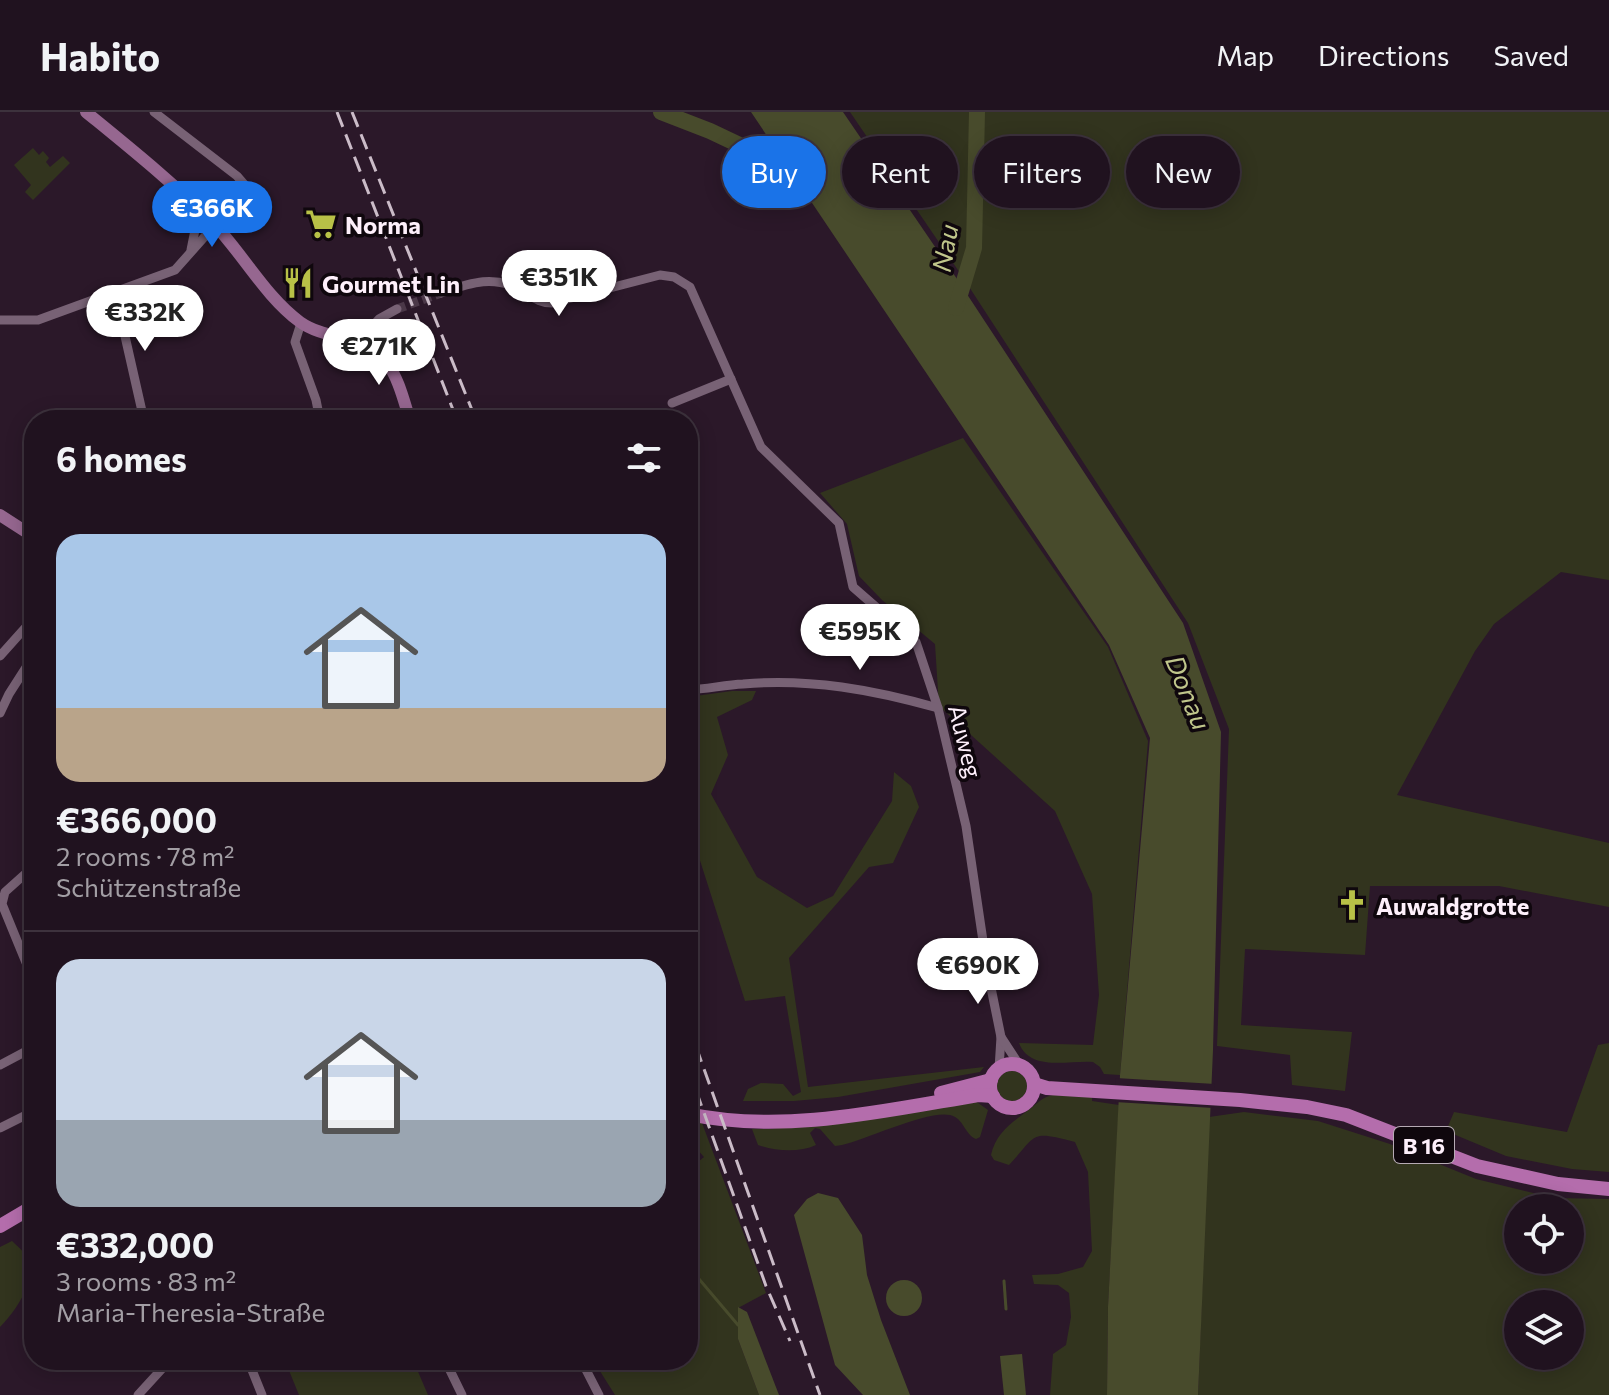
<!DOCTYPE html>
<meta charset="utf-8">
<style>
body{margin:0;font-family:Commissioner,sans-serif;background:#281b28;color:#f1f3f6;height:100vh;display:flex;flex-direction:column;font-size:30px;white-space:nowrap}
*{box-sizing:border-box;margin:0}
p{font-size:26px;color:#a29ea4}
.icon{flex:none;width:44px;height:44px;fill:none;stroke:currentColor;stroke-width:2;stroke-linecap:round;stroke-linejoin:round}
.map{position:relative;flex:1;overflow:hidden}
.panel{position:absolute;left:24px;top:298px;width:674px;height:960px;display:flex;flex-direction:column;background:#20121f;border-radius:32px;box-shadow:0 4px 20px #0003,0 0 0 2px #3d323d}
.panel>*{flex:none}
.guide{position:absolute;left:722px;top:24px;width:760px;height:72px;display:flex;gap:16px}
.fabs{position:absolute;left:1504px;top:1082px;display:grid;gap:16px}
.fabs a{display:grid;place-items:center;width:80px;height:80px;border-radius:50%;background:#20121f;box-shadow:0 4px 20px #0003,0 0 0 2px #3d323d;font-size:40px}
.price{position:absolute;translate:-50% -68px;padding:0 18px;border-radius:28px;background:#fff;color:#222;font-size:26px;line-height:52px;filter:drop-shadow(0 2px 4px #0008)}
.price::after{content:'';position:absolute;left:50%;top:48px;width:24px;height:18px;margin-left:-12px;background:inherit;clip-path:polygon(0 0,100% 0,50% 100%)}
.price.on{background:#1a73e8;color:#fff}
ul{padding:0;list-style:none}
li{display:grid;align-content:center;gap:16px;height:424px;padding:0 32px}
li+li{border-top:2px solid #3d323d}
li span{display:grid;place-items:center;height:248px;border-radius:24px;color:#555}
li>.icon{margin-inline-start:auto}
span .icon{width:144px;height:144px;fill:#fffc;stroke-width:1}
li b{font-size:34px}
h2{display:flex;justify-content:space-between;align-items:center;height:96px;padding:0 32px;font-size:34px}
.chip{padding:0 28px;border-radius:36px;background:#20121f;box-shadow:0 4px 20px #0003,0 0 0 2px #3d323d;font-size:28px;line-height:72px}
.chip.on{background:#1a73e8;color:#fff}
header{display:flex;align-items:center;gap:48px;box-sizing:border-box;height:112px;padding:0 40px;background:#20121f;border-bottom:2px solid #3d323d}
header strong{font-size:38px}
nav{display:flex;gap:44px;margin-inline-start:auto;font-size:28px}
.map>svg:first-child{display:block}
.green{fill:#32341e;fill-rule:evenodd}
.water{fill:#484b2c}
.pier{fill:#2b1829}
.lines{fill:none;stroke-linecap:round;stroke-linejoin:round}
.stream{stroke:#484b2c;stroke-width:3}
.river{stroke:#484b2c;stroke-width:16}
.street-tunnel{stroke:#4b3848;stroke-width:9;stroke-dasharray:9 4.5;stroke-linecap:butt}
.street{stroke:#786275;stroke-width:9}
.secondary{stroke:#966790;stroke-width:12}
.primary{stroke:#b46dac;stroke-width:14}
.rail{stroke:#cbbcc8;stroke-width:3;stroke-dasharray:16 8;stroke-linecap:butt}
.labels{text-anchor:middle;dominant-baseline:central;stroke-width:7;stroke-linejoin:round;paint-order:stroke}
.shield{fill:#0f070d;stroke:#b6aab4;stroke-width:2}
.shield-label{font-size:22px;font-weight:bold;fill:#fef0fb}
.poi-label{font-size:24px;font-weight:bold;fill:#fef0fb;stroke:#0f070d;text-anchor:start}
.street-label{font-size:24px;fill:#fef0fb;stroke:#0f070d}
.water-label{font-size:26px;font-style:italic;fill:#c0c68b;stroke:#0f070d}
</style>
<header>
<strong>Habito</strong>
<nav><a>Map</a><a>Directions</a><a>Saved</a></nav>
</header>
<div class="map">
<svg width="1609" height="1283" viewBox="0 0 1609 1283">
<rect width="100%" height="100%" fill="#2b1829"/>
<g class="green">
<polygon points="850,0 1609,0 1609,468 1561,460 1494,512 1475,539 1397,683 1609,731 1609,795 1499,774 1370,774 1365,843 1245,837 1241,913 1352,920 1345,979 1292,973 1290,943 1217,934 1229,617 1188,511 962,164"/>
<polygon points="33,36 39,43 43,39 49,46 46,50 50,55 63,44 70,51 33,88 25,80 31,73 14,53"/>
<path d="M963,326L1108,535L1148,629L1120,963L1104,962L1100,955L1093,950C1069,948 1030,960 1019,931L1093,933L1099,883L1092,782L1055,699L939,594L935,532L882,488L859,464L847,412L820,381Z"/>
<polygon points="732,579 756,579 752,588 717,605 728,643 711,682 757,765 807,796 833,784 892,689 894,660 911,674 919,695 893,751 869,755 789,846 808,975 984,955 980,960 838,985 794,989 743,989 748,977 761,971 783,972 793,984 801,980 785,884 745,889 688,711 688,585"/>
<polygon points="1609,931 1609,1060 1572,1057 1506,1044 1446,1019 1454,1000 1567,1020 1598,933"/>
<circle cx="1012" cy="974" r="15"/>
<path d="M1053,983L1092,985V989L1119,993L1108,1195L1107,1283H1050L1053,1242L1066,1233L1071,1205L1069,1181L1058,1173L1034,1172L1032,1163L1058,1162L1083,1155L1092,1139L1088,1060L1075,1030C1029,1018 1038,1022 1009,1053L994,1048L991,1043C996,1020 1013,1010 1030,997C1038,991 1042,985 1053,983Z"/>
<path d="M974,988L988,998L980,1025L976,1027C964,1022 964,1006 950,1003C928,998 867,1027 842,1033L835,1034L820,1017L815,1016L810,1021L816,1033C799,1041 775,1039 758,1033L752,1017H771Z"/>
<path d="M1244,1000L1318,1009L1390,1032L1476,1067L1554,1086L1609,1087V1283H1198L1209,1005ZM1518,1096H1570V1148H1518ZM1518,1192H1570V1244H1518Z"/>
<polygon points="688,1007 702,1011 766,1181 738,1196 738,1227 759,1283 615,1283 593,1248 688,1248 688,1040 698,1050 704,1045 688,1027"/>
<path d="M12,1129C18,1135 26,1141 29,1148C36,1170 15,1200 0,1215V1135Z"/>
<polygon points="309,1248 413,1248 428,1283 299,1283 288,1256"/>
</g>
<g class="water">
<polygon points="751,0 843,0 957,167 1183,511 1221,620 1213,938 1198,1283 1107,1283 1108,1195 1120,963 1150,626 1109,533"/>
<polygon points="818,1081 838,1086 862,1123 867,1163 881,1208 910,1283 863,1283 835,1253 794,1103 807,1087"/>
<circle cx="904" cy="1186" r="18"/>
<polygon points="738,1195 747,1200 779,1283 759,1283 738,1227"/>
<polygon points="1022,1242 1026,1283 1004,1283 1000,1244"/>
</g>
<polygon class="pier" points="1116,966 1215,972 1213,996 1115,990"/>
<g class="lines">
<g class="stream">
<polyline points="688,1154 738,1213"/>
<polyline points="1004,1169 1006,1197"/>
</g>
<g class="river">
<polyline points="661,0 710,19 809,66"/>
<polyline points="956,196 974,136 977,0"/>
</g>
<polyline class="street-tunnel" points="397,197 441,181"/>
<g class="street">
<polyline points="191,138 196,113 192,90"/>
<polyline points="115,180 144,308"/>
<path d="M441,181C470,171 494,162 523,179C533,185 539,191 552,191L660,163L674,165L690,175L761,335L839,411L853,475L916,530L938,596L966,714L987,856L1001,925L999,957"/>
<polyline points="0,208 38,208 175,158 215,113 257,87 237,64 154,0"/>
<polyline points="301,211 295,230 316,288 320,308"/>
<polyline points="358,230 379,207 397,197"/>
<polyline points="672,291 731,267"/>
<polyline points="0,544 34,506"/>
<path d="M688,578C707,577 725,573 743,572C810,566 874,578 938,596"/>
<polyline points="0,601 9,582 34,543"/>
<polyline points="34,754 5,780 2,792 34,870"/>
<polyline points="1001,925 1020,954"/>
<polyline points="0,953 34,935"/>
<polyline points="0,1016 34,999"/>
<polyline points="248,1248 262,1283"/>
<polyline points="445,1248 462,1283"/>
<polyline points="581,1248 599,1283"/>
<polyline points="138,1283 170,1248"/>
</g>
<g class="secondary">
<path d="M86,0C130,36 175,72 215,113C244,144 266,185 300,210C327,229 366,223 387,251C399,267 404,290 410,308"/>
<polyline points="0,403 34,425"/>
</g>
<g class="primary">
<circle cx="1012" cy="974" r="22"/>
<polyline points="1034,972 1047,976 1240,988 1307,995 1346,1003 1477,1054 1558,1072 1609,1077"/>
<polyline points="941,981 991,968"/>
<path d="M688,1002C784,1022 883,999 978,983L993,984"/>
<polyline points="0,1114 34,1094"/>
</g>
<g class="rail">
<polyline points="337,0 457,308"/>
<polyline points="352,0 476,308"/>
<polyline points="688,912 820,1283"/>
<polyline points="688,956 766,1174 790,1229"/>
</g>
</g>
<defs>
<symbol id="supermarket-bare" viewBox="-9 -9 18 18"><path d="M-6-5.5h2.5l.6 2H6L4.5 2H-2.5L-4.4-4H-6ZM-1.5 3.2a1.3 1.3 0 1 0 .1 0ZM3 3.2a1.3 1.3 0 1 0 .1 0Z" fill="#b8c147" stroke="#0f070d" stroke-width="2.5" paint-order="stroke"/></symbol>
<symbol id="restaurant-bare" viewBox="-9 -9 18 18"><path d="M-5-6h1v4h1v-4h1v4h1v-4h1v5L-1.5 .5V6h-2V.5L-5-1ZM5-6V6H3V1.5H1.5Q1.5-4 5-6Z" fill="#b8c147" stroke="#0f070d" stroke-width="2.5" paint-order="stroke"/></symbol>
<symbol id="church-bare" viewBox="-9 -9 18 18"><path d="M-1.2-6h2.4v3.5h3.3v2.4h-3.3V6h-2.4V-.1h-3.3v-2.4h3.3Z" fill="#b8c147" stroke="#0f070d" stroke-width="2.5" paint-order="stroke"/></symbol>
</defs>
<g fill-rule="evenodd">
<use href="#supermarket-bare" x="299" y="90" width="44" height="44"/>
<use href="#restaurant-bare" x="276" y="149" width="44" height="44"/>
<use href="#church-bare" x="1330" y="771" width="44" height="44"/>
</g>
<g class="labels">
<rect class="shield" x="1394" y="1015" width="60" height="36" rx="6"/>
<g class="shield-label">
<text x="1424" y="1033">B 16</text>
</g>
<g class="poi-label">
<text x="345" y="112">Norma</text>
<text x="322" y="171">Gourmet Lin</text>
<text x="1376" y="793">Auwaldgrotte</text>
</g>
<g class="street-label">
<text transform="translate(966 629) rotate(76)">Auweg</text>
</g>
<g class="water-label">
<text transform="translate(944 136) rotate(-80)">Nau</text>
<text transform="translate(1189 580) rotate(68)">Donau</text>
</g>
</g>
</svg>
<div class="fabs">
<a><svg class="icon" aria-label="locate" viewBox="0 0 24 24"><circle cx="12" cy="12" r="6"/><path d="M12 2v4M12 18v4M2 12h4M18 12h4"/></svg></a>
<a><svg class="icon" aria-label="layers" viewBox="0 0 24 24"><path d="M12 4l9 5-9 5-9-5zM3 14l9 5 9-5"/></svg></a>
</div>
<b class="price on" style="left:212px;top:137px">€366K</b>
<b class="price" style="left:559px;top:206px">€351K</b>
<b class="price" style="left:145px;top:241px">€332K</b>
<b class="price" style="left:379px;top:275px">€271K</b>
<b class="price" style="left:860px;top:560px">€595K</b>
<b class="price" style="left:978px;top:894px">€690K</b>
<div class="guide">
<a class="chip on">Buy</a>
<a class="chip">Rent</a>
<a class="chip">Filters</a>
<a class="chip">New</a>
</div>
<section class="panel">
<h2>6 homes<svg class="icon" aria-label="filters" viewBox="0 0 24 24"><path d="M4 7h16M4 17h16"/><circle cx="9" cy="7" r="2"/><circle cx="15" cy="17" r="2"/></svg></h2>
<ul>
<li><span style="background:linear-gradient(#a9c7e8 70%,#b9a48a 0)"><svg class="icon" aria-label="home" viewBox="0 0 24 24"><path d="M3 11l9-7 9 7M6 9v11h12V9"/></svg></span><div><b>€366,000</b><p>2 rooms · 78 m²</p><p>Schützenstraße</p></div></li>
<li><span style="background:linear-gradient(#c9d6e8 65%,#9aa5b1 0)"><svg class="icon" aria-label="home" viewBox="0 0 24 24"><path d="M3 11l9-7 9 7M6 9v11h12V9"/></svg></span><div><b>€332,000</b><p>3 rooms · 83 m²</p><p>Maria-Theresia-Straße</p></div></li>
</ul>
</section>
</div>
